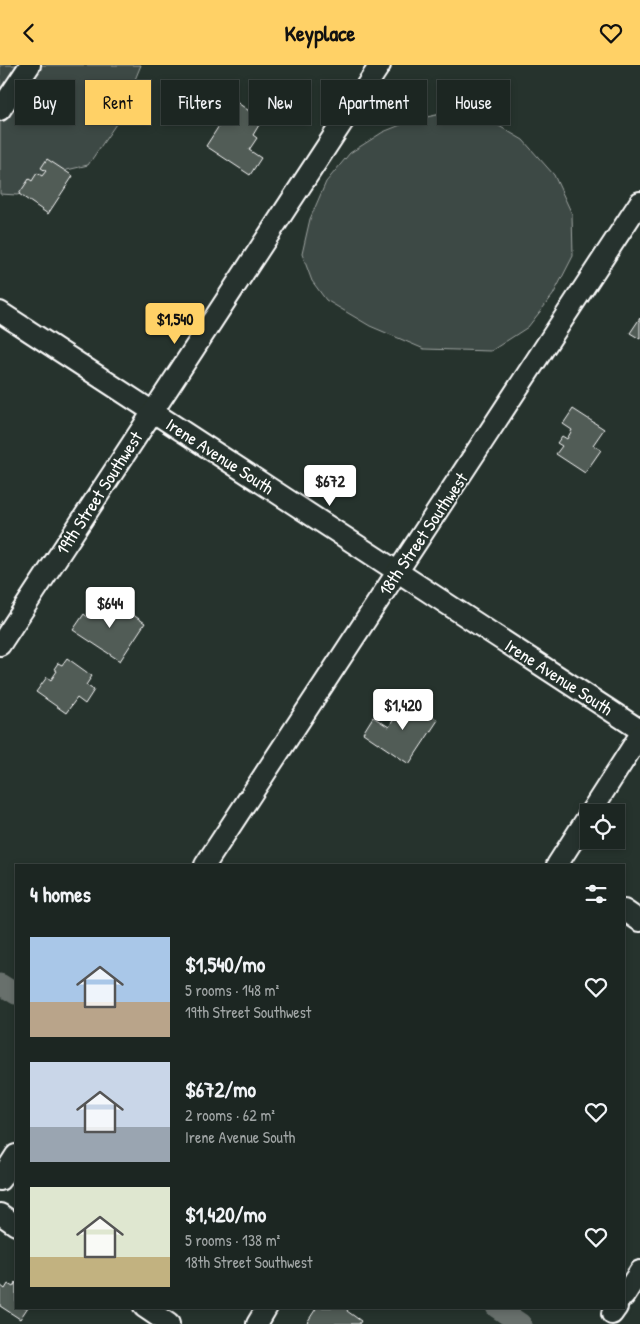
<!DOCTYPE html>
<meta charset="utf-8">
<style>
body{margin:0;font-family:"Patrick Hand",sans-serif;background:#252e2a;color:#f1f3f6;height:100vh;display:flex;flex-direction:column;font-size:19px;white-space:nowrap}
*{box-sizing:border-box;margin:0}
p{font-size:16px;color:#a0a5a5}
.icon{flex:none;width:28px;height:28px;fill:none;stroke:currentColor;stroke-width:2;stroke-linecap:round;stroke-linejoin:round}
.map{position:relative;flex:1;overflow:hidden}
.drawer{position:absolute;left:15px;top:799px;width:610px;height:445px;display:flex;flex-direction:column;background:#1c2622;border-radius:0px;box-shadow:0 2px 8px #0003,0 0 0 1px #3a4340}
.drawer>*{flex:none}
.guide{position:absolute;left:15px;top:15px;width:610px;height:45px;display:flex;gap:10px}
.tools{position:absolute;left:580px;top:739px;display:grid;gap:10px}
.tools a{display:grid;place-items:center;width:45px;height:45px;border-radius:0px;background:#1c2622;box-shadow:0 2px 8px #0003,0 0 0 1px #3a4340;font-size:25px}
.price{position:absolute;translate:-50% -42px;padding:0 11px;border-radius:5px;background:#fff;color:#222;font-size:16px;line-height:32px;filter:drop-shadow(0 1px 2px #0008)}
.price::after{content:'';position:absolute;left:50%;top:30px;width:15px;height:11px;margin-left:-8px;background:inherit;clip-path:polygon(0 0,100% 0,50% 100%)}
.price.selected{background:#ffd166;color:#111}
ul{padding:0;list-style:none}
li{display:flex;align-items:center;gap:15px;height:125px;padding:0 15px}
li span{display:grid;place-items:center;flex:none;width:140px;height:100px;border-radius:0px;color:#555}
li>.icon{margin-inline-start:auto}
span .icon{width:60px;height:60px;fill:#fffc;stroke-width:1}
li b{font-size:21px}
h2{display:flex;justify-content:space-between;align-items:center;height:60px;padding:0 15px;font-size:21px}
.pill{padding:0 18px;border-radius:0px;background:#1c2622;box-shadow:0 2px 8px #0003,0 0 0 1px #3a4340;font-size:18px;line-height:45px}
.pill.selected{background:#ffd166;color:#111}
header{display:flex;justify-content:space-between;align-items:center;height:65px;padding:0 15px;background:#ffd166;color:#111;font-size:22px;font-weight:700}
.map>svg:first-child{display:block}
.green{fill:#3e4944;stroke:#9ea4a2}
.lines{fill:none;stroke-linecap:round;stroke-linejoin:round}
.canal{stroke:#67706c;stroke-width:21}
.building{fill:#515c57;stroke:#fff}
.street-casing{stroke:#fff;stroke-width:24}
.street{stroke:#26332d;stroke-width:20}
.labels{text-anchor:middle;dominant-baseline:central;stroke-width:4;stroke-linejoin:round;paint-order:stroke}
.street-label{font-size:18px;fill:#fff;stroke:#26332d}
</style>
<header><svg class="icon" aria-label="back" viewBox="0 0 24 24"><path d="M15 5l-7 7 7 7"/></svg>Keyplace<svg class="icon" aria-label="heart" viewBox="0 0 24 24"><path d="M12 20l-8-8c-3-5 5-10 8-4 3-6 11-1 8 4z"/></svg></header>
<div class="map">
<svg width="640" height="1259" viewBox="0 0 640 1259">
<rect width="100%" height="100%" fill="#26332d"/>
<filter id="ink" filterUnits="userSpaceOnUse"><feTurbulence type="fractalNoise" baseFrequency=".02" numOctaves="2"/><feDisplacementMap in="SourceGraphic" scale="10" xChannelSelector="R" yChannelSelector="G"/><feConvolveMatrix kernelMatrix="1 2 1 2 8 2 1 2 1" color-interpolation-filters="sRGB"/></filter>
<g filter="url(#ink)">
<g class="green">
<polygon points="0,0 141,0 118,56 88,100 67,105 42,122 17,130 0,129"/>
<polygon points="450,47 487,54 523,75 554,110 572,149 573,191 553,230 528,262 491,286 424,284 370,261 326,235 312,216 302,189 310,154 326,117 350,88 383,67 413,55"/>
</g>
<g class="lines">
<g class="canal">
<polyline points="0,919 16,929"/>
<polyline points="496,1242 521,1259"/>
</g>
</g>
<g class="building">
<polygon points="235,36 262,55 253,70 257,73 249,85 261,93 250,110 206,81"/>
<polygon points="47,94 73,111 48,149 19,129 29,114 32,116 37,108 42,111 46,106 41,103"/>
<polygon points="640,253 640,274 630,268"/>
<polygon points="573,344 604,364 593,380 601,385 585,408 556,389 562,381 557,378 562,371 567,374 572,365 563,359"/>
<polygon points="108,533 145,558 120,596 73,565 84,549 89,553 97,542 100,544 104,534"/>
<polygon points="67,593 92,611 86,620 94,625 85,639 77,633 66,648 36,627 47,612 51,615 57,606 54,604 58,598 62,600"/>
<polygon points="407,635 438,655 409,699 363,668 373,652 389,662 394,654 390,651 394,644 399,647"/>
<polygon points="16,1217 16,1242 28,1242 20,1254 0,1241 0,1220 5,1224 8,1219 13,1222"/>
<polygon points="317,1242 349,1242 347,1246 361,1256 359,1259 306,1259"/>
</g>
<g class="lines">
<defs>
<g id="street">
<polyline points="0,45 30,0"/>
<polyline points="0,247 640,665"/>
<polyline points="0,580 380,0"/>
<polyline points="590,748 640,670"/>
<polyline points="205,800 640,137"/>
<polyline points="557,800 589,750"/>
<polyline points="624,845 640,856"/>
<polyline points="0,1115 16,1090"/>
<polyline points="0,1149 16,1160"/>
<polyline points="624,1231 640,1206"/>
<polyline points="144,1242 169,1259"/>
<polyline points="612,1249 617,1242"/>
<polyline points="257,1259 267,1242"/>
</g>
</defs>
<use href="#street" class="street-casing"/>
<use href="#street" class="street"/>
</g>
</g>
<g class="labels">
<g class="street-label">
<text transform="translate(220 391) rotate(33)">Irene Avenue South</text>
<text transform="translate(99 428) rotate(-57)">19th Street Southwest</text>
<text transform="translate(423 469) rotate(-56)">18th Street Southwest</text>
<text transform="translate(559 612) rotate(33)">Irene Avenue South</text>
</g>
</g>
</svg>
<div class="tools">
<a><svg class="icon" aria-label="locate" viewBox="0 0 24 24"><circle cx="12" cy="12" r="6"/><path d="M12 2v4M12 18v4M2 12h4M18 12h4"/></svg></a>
</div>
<b class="price selected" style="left:175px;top:280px">$1,540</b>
<b class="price" style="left:330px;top:442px">$672</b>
<b class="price" style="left:110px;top:564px">$644</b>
<b class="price" style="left:403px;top:666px">$1,420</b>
<div class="guide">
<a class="pill">Buy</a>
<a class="pill selected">Rent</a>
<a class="pill">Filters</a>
<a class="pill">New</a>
<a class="pill">Apartment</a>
<a class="pill">House</a>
</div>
<section class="drawer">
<h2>4 homes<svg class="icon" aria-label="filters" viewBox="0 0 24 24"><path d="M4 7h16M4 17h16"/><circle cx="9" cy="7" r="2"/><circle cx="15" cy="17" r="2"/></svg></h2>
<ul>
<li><span style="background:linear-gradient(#a9c7e8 65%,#b9a48a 0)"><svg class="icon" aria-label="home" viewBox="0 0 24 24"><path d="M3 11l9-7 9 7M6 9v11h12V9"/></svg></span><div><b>$1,540/mo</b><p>5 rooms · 148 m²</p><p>19th Street Southwest</p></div><svg class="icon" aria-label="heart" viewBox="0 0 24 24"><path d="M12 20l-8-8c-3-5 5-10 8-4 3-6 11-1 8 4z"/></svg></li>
<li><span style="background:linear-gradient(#c9d6e8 65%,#9aa5b1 0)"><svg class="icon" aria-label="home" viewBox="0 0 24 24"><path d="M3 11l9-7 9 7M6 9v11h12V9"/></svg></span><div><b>$672/mo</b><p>2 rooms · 62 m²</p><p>Irene Avenue South</p></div><svg class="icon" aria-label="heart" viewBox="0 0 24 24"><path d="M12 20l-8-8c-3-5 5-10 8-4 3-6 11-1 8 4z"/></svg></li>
<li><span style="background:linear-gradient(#dfe7d0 70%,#c2b280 0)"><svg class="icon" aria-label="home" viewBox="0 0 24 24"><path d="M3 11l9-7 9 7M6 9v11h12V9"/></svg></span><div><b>$1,420/mo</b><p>5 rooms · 138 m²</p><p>18th Street Southwest</p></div><svg class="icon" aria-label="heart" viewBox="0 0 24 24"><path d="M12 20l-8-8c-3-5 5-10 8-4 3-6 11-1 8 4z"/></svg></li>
</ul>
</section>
</div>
